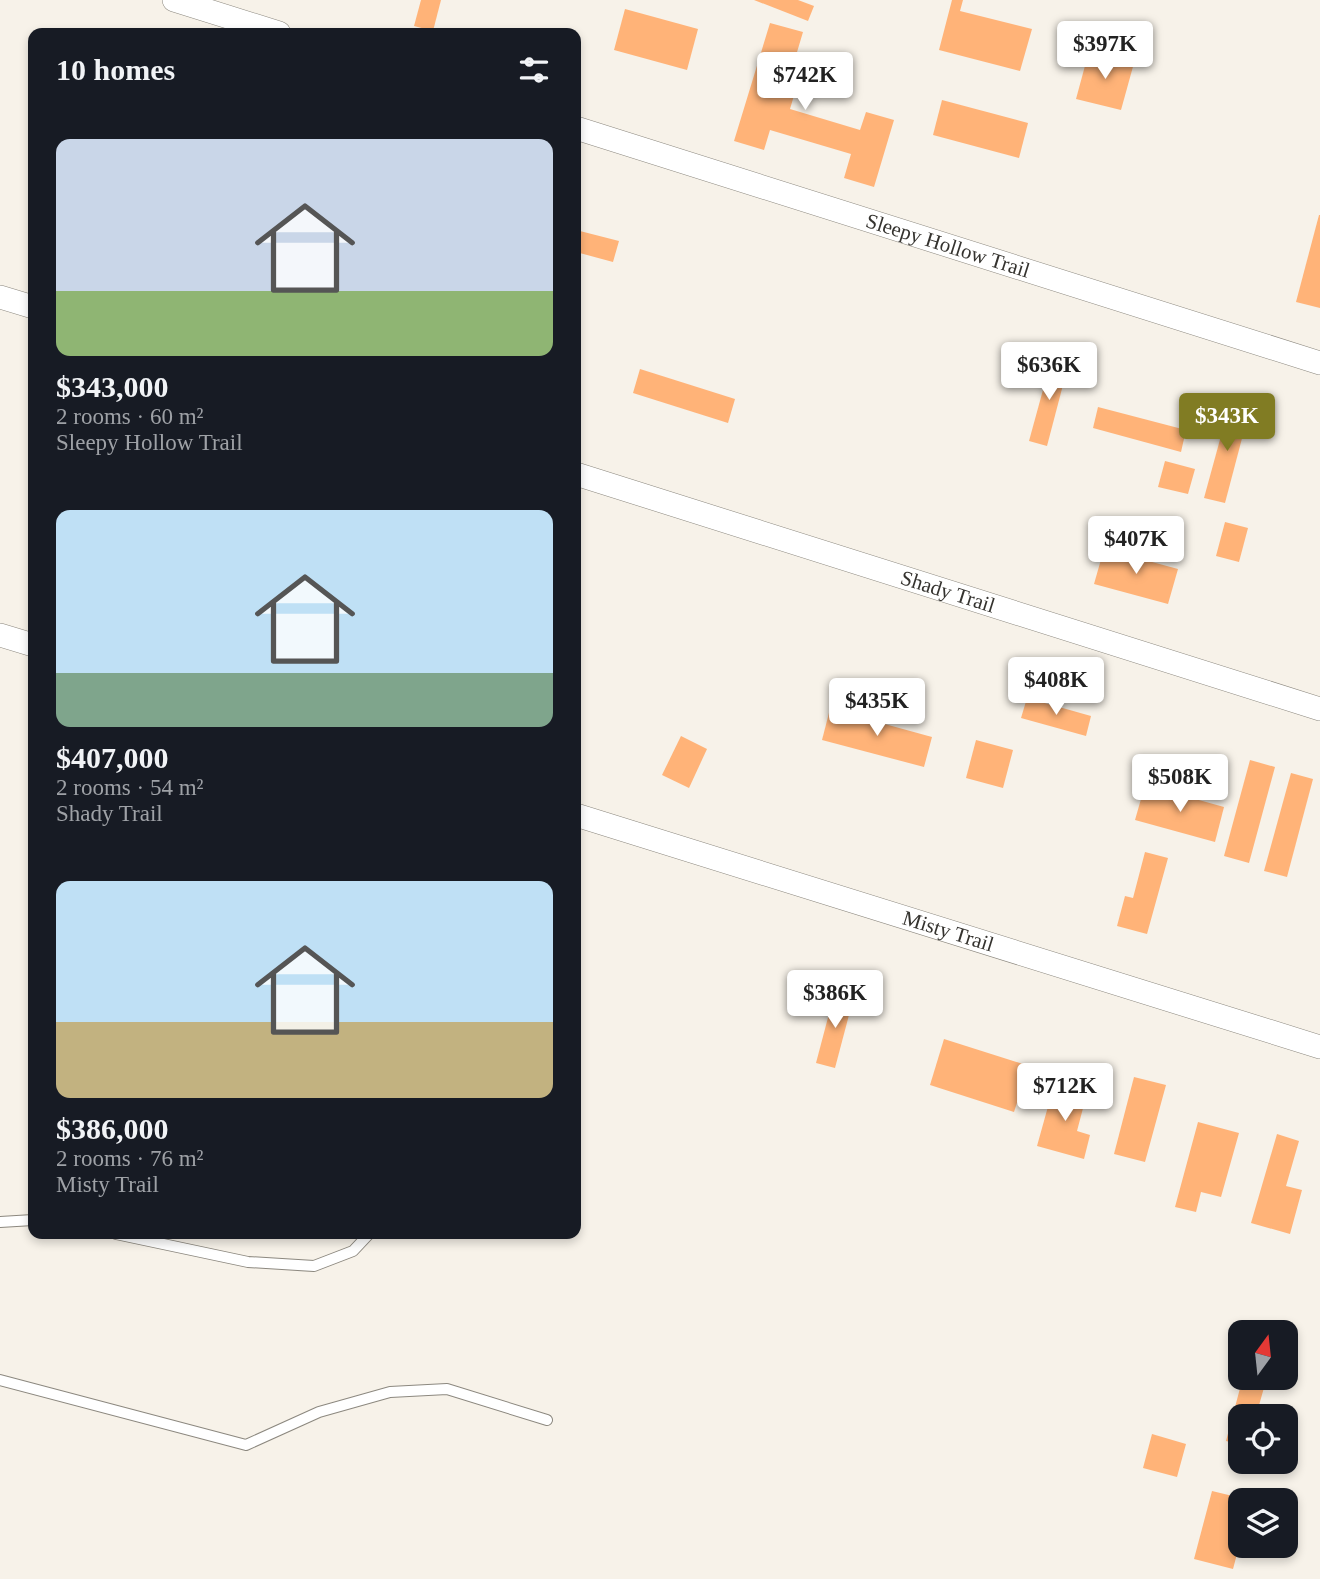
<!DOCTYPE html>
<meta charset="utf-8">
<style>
body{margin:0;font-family:Georgia,serif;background:#20242c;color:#f1f3f6;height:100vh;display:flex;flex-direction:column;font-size:26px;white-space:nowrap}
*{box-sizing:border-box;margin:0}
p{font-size:23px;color:#9ea1a6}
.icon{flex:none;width:38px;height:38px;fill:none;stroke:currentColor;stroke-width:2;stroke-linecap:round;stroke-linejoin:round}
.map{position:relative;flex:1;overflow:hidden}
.side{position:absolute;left:28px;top:28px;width:553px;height:1211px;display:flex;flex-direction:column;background:#171b24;border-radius:14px;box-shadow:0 4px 10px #0003}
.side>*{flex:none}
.needle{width:46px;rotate:15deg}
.controls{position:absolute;left:1228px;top:1320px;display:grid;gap:14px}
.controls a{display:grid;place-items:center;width:70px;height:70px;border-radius:14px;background:#171b24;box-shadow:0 4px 10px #0003;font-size:35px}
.price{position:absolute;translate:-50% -60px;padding:0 16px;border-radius:7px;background:#fff;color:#222;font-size:23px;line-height:46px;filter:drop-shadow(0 2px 4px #0008)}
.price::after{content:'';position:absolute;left:50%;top:42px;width:21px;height:16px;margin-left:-10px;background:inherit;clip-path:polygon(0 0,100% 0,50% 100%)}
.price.on{background:#817c23;color:#fff}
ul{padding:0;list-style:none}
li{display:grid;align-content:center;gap:14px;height:371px;padding:0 28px}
li span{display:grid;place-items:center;height:217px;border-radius:14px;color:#555}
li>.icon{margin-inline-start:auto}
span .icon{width:126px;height:126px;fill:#fffc;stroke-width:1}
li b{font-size:30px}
h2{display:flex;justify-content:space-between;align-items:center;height:84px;padding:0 28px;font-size:30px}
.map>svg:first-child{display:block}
.building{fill:#ffb378}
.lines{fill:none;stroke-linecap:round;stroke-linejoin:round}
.service-casing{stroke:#8c887f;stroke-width:12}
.minor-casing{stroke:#8c887f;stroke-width:24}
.service{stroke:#fff;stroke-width:10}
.minor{stroke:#fff;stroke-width:23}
.labels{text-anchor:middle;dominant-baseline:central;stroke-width:7;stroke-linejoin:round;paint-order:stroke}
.street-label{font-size:21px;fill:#35332f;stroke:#f7f2e9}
</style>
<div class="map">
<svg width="1320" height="1579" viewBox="0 0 1320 1579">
<rect width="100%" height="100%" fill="#f7f2e9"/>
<g class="building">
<polygon points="421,0 441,0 433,31 414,26"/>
<polygon points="754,0 798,0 814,6 808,21"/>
<polygon points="952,0 963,0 960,11 1032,29 1020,71 939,50"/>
<polygon points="625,9 698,29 687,70 614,50"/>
<polygon points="770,23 803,32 792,69 801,72 790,109 860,130 866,112 894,120 874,187 844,178 851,154 770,130 764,150 734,141"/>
<polygon points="61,28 76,33 59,33"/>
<polygon points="1089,51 1134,63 1121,110 1076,99"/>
<polygon points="942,100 1028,123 1019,158 933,135"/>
<polygon points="1319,215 1320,215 1320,308 1296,302"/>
<polygon points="576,230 619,241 613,262 576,252"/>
<polygon points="1052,357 1069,362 1047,446 1029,441"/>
<polygon points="640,369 735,399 728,423 633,393"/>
<polygon points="1230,403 1250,408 1225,503 1204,498"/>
<polygon points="1098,407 1186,430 1181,452 1093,428"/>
<polygon points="1165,461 1195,469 1188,494 1158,487"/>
<polygon points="1225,522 1248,528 1239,562 1216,556"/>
<polygon points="1104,549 1178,569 1168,604 1094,584"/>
<polygon points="1027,698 1091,716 1086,736 1021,718"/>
<polygon points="830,709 932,737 924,767 822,740"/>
<polygon points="681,736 707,749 689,788 662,775"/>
<polygon points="976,740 1013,750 1003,788 966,778"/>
<polygon points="1250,760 1275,767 1249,863 1224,856"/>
<polygon points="1291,773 1313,779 1287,877 1264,871"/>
<polygon points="1145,785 1224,807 1215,842 1135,820"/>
<polygon points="1145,852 1168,858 1147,934 1117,926 1125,896 1133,898"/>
<polygon points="835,991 854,996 835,1068 816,1063"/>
<polygon points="944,1039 1029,1066 1014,1112 930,1085"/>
<polygon points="1134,1077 1166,1085 1145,1162 1114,1154"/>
<polygon points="1054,1085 1087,1093 1077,1131 1090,1135 1084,1159 1037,1146"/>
<polygon points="1198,1122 1239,1133 1221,1197 1201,1192 1196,1212 1175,1207"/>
<polygon points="1277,1134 1299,1141 1286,1186 1302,1190 1290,1234 1251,1223"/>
<polygon points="1243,1377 1267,1377 1256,1416 1241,1416 1241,1445 1226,1441"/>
<polygon points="1152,1434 1186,1444 1177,1477 1143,1468"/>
<polygon points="1212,1491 1241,1498 1241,1539 1233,1569 1194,1559"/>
</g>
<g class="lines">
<defs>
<g id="service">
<polyline points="0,1222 33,1220"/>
<polyline points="116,1234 248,1262 314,1266 353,1251 369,1234"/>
<polyline points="0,1380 246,1445 319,1412 390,1392 447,1389 547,1420"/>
</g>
<g id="minor">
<polyline points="174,0 279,33"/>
<path id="s1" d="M576,128L1320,363"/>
<polyline points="0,297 33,307"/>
<path id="s2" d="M576,474L1320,709"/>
<polyline points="0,635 33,645"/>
<path id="s3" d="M576,815L1320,1047"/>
</g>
</defs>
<use href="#service" class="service-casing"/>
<use href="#minor" class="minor-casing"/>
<use href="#service" class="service"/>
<use href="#minor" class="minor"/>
</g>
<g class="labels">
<g class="street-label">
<text stroke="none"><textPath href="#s1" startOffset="390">Sleepy Hollow Trail</textPath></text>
<text stroke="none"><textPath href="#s2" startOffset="390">Shady Trail</textPath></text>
<text stroke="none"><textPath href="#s3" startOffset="390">Misty Trail</textPath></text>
</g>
</g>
</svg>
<div class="controls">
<a><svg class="needle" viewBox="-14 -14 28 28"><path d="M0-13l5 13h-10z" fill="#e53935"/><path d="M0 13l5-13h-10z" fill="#9ea1a6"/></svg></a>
<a><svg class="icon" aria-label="locate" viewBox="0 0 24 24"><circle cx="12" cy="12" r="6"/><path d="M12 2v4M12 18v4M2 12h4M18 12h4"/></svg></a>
<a><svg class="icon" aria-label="layers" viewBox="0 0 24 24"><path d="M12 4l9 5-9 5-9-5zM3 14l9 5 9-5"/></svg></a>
</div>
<b class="price" style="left:1105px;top:81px">$397K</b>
<b class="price" style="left:805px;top:112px">$742K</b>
<b class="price" style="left:1049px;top:402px">$636K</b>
<b class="price on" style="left:1227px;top:453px">$343K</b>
<b class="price" style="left:1136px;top:576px">$407K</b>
<b class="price" style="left:1056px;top:717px">$408K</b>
<b class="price" style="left:877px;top:738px">$435K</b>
<b class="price" style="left:1180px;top:814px">$508K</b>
<b class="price" style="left:835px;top:1030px">$386K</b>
<b class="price" style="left:1065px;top:1123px">$712K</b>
<section class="side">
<h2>10 homes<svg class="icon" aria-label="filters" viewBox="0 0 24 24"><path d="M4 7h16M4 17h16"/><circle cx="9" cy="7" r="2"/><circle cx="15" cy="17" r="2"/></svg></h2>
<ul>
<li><span style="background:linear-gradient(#c9d6e8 70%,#8fb573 0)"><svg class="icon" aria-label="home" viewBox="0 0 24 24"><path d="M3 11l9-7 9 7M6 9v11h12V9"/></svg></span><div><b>$343,000</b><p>2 rooms · 60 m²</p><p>Sleepy Hollow Trail</p></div></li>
<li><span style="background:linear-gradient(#bfe0f5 75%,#7fa58c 0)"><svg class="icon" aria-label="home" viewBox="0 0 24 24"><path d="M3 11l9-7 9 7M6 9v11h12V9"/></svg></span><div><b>$407,000</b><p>2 rooms · 54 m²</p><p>Shady Trail</p></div></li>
<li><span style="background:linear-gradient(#bfe0f5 65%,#c2b280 0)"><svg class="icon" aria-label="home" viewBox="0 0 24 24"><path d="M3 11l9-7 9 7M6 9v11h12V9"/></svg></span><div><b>$386,000</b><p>2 rooms · 76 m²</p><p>Misty Trail</p></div></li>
</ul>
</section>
</div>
